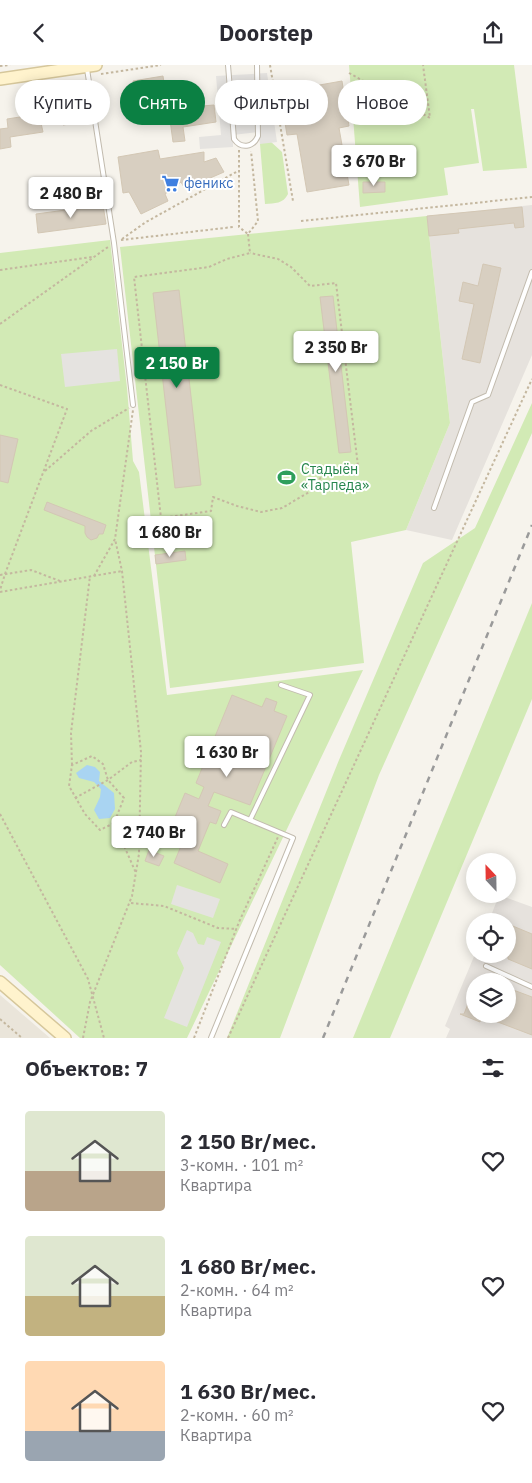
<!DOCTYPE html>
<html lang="ru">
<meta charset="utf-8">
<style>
body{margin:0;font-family:"IBM Plex Sans",sans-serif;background:#f2f2f3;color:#2b2b33;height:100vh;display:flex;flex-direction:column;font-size:19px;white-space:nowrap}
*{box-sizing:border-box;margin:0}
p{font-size:16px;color:#7c7c81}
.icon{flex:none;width:28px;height:28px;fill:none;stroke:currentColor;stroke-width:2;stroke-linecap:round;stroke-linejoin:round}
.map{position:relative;height:973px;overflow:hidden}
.drawer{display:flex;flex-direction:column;background:#fff;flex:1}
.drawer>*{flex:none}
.guide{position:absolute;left:15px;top:15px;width:502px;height:45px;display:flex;gap:10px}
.needle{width:32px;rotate:338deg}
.controls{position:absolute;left:466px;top:788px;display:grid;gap:10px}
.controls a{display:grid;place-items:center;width:50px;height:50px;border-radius:50%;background:#fff;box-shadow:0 2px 12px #0003;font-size:25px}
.price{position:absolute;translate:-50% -42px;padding:0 11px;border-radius:5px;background:#fff;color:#222;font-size:16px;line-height:32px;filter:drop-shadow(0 1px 2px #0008)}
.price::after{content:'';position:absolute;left:50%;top:30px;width:15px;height:11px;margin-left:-8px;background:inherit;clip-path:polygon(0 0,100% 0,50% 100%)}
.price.on{background:#0b8043;color:#fff}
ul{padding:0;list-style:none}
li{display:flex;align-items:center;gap:15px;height:125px;padding:0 25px}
li span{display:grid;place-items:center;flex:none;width:140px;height:100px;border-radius:5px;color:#555}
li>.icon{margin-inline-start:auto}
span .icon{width:60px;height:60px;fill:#fffc;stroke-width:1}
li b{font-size:21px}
h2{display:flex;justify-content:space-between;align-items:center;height:60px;padding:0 25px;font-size:21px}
.chip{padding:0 18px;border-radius:22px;background:#fff;box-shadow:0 2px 12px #0003;font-size:18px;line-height:45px}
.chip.on{background:#0b8043;color:#fff}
header{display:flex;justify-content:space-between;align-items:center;height:65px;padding:0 25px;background:#fff;font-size:22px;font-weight:800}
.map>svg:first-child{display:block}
.residential{fill:#eae5da}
.industrial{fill:#e6e2dd;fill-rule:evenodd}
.green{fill:#d2eab5}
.parking{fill:#e5e3e0}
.water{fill:#a9d4f2}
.building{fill:#d8cfc1;stroke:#d3c7b4}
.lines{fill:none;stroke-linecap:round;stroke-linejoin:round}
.lane-casing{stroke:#c2bbae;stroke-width:6}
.secondary-casing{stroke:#d6c79b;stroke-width:14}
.path{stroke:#c4b79f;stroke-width:2;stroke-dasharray:2.5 2.5;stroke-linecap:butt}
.lane{stroke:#fff;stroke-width:4}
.secondary{stroke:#fff3cd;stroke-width:11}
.rail{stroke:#9a9a9a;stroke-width:2.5;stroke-dasharray:6 6;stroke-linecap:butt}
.labels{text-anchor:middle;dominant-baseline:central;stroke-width:4;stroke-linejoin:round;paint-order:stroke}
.shop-label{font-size:14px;fill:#366cbe;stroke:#fff;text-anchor:start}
.leisure-label{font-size:14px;fill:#27864d;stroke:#fff;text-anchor:start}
</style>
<header><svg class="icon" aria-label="back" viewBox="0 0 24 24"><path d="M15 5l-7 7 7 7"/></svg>Doorstep<svg class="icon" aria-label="share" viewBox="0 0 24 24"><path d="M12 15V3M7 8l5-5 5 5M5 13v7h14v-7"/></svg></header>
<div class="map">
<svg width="532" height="973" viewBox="0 0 532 973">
<rect width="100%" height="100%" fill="#f6f3ec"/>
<polygon class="residential" points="0,930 50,973 0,973"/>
<g class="industrial">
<polygon points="532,140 532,290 452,475 406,465 450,358 427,151"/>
<path d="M499,830L532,842V973H446L450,964L445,961L475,889H508V856H489ZM475,916H508V949H475Z"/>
</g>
<g class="green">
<polygon points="349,0 514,0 527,103 483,106 474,44 471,44 479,98 444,103 448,130 360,142"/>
<path d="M263,76H270L282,87L288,129C283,139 275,138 265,139L260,79Z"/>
<polygon points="427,151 450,358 406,465 351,477 364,598 170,623 120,182"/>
<polygon points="110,175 127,323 133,396 139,407 167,630 363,605 187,973 80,973 0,900 0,188"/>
<polygon points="532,338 532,368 379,710 280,973 227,973 339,695 423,498 475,463"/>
<polygon points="532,538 532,634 390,973 353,973"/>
</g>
<g class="parking">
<polygon points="267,8 277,77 260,79 258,67 233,70 233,82 200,84 199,72 221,70 216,11"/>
<polygon points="117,284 120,316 65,322 61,289"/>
<polygon points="177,820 220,834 213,853 171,839"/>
<polygon points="187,865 193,868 198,879 204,880 207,872 221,877 187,962 164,953 184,903 177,888"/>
</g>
<polygon class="water" points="87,700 95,702 100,707 99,716 114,728 115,744 110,753 99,754 94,745 100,732 101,724 94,717 79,713 76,708"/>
<g class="building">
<polygon points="163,11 170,56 152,58 150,48 138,50 133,16"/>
<polygon points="342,16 349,61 339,63 349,120 307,127 297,69 287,70 280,27"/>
<polygon points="201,33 202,41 214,40 216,57 183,62 185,76 173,77 170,55 188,52 186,43 192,42 191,34"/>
<polygon points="84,40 86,56 63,60 60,44"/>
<polygon points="39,49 43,67 10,72 11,82 0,84 0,64 8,63 7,54"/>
<polygon points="158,85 160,94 204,87 204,97 216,93 224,107 185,124 181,117 165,129 168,136 141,149 129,127 123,128 118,92"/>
<polygon points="363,117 385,117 385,127 363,128"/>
<polygon points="103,140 106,159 38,168 36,149"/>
<polygon points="522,142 524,162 515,163 514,158 458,164 459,168 429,171 427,151"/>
<polygon points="483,199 501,203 480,298 462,294 474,239 459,236 463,217 478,221"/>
<polygon points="179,225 201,420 175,423 153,228"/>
<polygon points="333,231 351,387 339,388 320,232"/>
<polygon points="0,370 18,374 8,418 0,416"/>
<polygon points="47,437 106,460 103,469 99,469 97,473 91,475 87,472 85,468 85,461 44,445"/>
<polygon points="185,486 186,495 156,499 155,490"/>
<polygon points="232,630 262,642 266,633 277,637 274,646 287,651 250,740 214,727 208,741 221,746 216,759 210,757 198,786 228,799 220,818 174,798 183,776 168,769 185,728 199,734 204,722 196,718"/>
<polygon points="149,785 164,791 159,801 145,796"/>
<polygon points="508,859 532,869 532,904 508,894"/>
<polygon points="474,923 475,949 508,949 508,923 532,932 532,970 482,951 480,957 460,949 464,949"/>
</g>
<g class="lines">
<defs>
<g id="lane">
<path d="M228,0L234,74C241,84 253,83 258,71L257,0"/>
<polyline points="87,4 114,178 133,340"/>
<polyline points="434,443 472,337 488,330 532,207"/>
<polyline points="250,755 310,630 281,620"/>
<polyline points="486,901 532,922"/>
<polyline points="211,973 293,773 231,747 224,760"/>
</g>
<g id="secondary">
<polyline points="0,14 96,0"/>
<polyline points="0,917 65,973"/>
</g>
</defs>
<use href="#lane" class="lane-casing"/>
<use href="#secondary" class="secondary-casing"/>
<g class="path">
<polyline points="270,0 293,136"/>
<polyline points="0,1 10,0"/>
<polyline points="349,8 430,53 423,0"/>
<polyline points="101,9 161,0"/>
<polyline points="239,85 239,162 248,169 258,156 251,86"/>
<polyline points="301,156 532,132"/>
<polyline points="248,169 250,188 227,194 209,202 134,212 161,453 211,446 213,432 237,441 261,447 282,443 311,426 327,404 358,401 336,218 310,221 291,202 278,194 250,188"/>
<polyline points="122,174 146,157 238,106"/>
<polyline points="121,175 233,162"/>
<polyline points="0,205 92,192"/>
<polyline points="0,259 108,182"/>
<polyline points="0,320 67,344 5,509 0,525"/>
<polyline points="45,406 91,366 129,343"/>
<polyline points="0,510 31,505 60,516"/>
<polyline points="94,511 115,474 133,345"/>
<polyline points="0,527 122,506"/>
<polyline points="72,700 71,668 90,511"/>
<polyline points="75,733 108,715 132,697 141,695"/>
<polyline points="0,749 88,914 104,973"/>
<polyline points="114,758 100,765 85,749 69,721 72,700 92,691 103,699 108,715 124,733 114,758 136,808"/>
<polyline points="131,838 164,841 218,863 237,864"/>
<polyline points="0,954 22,973"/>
<polyline points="83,973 90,937 132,831 139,789 141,687 122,506 115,474"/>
<polyline points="194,973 239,857 278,772"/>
<polyline points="228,973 532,314"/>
</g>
<use href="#lane" class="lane"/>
<use href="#secondary" class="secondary"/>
<polyline class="rail" points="323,973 532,460"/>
</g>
<defs>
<symbol id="supermarket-bare" viewBox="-9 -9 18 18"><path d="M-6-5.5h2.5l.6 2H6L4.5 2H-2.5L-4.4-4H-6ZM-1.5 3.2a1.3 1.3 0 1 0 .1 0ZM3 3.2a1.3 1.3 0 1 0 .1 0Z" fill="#3f7fe0" stroke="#fff" stroke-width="2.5" paint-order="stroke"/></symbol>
<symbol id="stadium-bare" viewBox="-9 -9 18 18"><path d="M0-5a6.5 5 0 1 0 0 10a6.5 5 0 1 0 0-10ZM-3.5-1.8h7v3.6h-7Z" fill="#2e9e5b" stroke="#fff" stroke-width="2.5" paint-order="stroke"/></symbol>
</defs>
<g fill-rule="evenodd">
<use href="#supermarket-bare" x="158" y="106" width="25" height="25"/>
<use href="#stadium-bare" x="274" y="400" width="25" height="25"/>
</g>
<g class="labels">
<g class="shop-label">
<text x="184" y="118">феникс</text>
</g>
<g class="leisure-label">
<text x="301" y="404">Стадыён<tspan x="301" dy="16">«Тарпеда»</tspan></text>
</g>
</g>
</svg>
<div class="controls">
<a><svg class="needle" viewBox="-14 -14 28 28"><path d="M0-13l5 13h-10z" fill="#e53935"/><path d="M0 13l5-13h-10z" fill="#7c7c81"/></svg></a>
<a><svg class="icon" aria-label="locate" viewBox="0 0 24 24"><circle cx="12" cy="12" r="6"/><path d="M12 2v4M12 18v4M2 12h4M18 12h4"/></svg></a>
<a><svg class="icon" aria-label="layers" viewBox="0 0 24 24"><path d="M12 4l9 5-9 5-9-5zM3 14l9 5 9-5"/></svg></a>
</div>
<b class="price" style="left:374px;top:122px">3 670 Br</b>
<b class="price" style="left:71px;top:154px">2 480 Br</b>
<b class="price" style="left:336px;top:308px">2 350 Br</b>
<b class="price on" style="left:177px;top:324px">2 150 Br</b>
<b class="price" style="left:170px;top:493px">1 680 Br</b>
<b class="price" style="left:227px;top:713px">1 630 Br</b>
<b class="price" style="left:154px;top:793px">2 740 Br</b>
<div class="guide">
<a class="chip">Купить</a>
<a class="chip on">Снять</a>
<a class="chip">Фильтры</a>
<a class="chip">Новое</a>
</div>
</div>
<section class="drawer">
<h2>Объектов: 7<svg class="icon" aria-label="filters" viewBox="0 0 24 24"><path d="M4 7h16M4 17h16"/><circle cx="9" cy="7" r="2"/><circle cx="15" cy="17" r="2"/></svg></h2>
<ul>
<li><span style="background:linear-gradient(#dfe7d0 60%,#b9a48a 0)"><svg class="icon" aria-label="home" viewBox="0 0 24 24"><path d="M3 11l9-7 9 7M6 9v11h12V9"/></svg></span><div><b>2 150 Br/мес.</b><p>3-комн. · 101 m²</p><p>Квартира</p></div><svg class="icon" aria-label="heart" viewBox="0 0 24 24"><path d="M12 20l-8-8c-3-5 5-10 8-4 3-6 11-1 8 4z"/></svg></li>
<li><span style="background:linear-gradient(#dfe7d0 60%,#c2b280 0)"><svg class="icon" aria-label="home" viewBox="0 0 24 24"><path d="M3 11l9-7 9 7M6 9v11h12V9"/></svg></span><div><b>1 680 Br/мес.</b><p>2-комн. · 64 m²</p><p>Квартира</p></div><svg class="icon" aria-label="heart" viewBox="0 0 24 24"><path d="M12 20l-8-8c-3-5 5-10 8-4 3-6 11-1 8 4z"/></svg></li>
<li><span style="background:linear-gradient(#ffd9b3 70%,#9aa5b1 0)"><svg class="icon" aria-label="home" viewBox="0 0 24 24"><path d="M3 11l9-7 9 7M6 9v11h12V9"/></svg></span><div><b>1 630 Br/мес.</b><p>2-комн. · 60 m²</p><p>Квартира</p></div><svg class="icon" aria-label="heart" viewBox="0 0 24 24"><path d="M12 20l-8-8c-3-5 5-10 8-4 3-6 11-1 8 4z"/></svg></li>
</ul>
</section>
